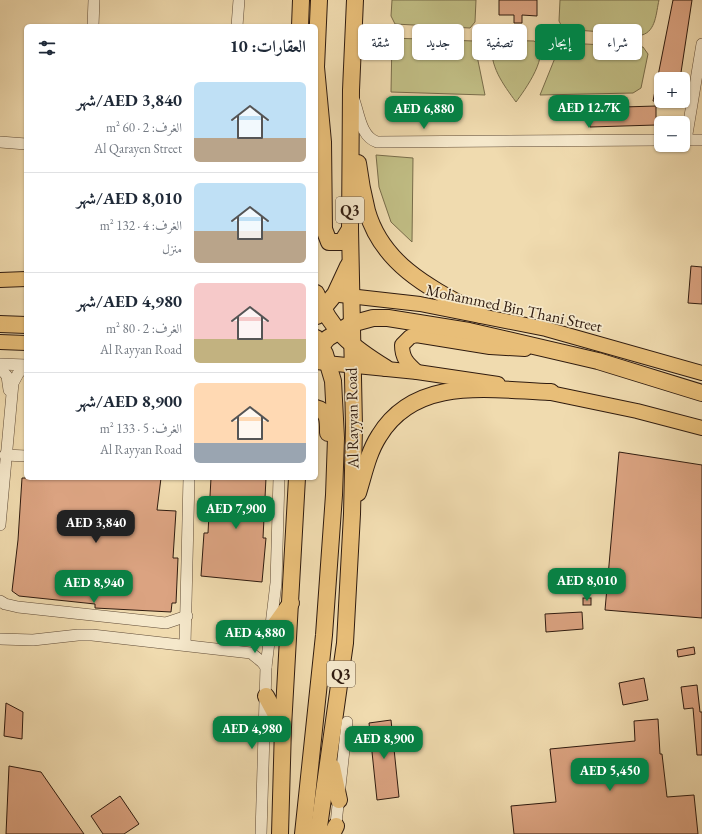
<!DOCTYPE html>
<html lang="ar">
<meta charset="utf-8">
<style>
body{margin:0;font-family:"EB Garamond",Amiri,serif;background:#f2f2f3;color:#1f2937;direction:rtl;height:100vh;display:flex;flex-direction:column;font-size:15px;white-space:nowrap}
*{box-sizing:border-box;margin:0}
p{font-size:13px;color:#747a83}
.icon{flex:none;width:22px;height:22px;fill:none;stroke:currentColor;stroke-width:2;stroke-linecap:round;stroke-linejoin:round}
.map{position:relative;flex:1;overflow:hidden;direction:ltr}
.panel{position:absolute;left:24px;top:24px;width:294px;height:456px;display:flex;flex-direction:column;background:#fff;border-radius:6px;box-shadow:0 1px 3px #0004;direction:rtl}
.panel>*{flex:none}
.top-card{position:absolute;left:330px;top:24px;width:312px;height:36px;direction:rtl;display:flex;gap:8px}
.buttons{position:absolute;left:654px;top:72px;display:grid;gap:8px}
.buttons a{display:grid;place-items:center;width:36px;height:36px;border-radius:6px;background:#fff;box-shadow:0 1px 3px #0004;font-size:20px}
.price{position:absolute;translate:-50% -34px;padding:0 9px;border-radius:8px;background:#0b8043;color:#fff;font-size:13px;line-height:26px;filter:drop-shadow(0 1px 2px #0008)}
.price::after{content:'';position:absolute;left:50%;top:24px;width:12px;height:9px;margin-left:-6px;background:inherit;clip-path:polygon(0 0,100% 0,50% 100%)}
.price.active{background:#222;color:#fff}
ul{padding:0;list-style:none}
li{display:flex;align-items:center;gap:12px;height:100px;padding:0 12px}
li+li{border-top:1px solid #e0e1e3}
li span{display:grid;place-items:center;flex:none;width:112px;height:80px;border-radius:6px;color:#555}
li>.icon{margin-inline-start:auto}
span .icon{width:48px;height:48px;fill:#fffc;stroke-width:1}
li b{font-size:17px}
h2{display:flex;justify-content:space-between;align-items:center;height:48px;padding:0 12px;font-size:17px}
.chip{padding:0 14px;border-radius:6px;background:#fff;box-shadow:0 1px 3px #0004;font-size:14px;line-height:36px}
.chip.active{background:#0b8043;color:#fff}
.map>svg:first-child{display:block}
.green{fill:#c1be85;stroke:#786c4a}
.building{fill:#dba381;stroke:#2f1b0f}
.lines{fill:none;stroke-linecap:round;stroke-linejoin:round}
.minor-casing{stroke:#5f4b37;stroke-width:12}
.major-casing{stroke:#2f1b0f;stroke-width:16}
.highway-casing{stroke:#2f1b0f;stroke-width:18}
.minor{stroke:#f5e8cb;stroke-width:11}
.major{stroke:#e8be78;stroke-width:14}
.highway{stroke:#e8be78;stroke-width:16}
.labels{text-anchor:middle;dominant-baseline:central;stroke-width:3.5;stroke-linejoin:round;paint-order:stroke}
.shield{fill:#f5e8cb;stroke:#6a5847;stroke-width:1}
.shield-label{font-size:15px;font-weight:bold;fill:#2f1b0f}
.street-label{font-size:16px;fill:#2f1b0f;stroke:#f5e8cb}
</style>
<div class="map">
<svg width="702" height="834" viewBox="0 0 702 834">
<rect width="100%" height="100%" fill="#f0dbaf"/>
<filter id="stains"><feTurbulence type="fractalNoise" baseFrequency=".005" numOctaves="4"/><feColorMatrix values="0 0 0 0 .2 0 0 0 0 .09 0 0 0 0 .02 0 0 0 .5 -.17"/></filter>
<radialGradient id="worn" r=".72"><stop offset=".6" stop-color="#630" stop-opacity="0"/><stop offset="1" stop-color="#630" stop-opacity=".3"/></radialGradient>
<g class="green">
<polygon points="392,0 476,0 475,22 470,28 395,24 391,16"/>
<path d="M560,0H659C656,13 656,31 642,35L563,29L559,21Z"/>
<polygon points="392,38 474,41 485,95 391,92"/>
<path d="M495,40L534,41C553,52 524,91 516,102C503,84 489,66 492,42Z"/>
<polygon points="566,43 643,47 648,54 641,88 633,93 540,95 559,48 561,44"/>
<polygon points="376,155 413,158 412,242 391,222 379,187"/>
</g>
<g class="building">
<polygon points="499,0 537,0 537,16 522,15 522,23 514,23 514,15 499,15"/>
<polygon points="673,0 692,0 680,79 661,79 661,102 653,101"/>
<polygon points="656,106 656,125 590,127 589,108"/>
<polygon points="691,266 702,267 702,304 688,303"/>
<polygon points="619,452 702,465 702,618 605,610"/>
<polygon points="22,478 161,478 157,510 176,511 173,558 178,558 176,603 172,603 171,612 95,608 95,604 19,596 12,591 18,540"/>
<polygon points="211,478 266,478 263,538 266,538 262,582 201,576 204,533 208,533"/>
<rect x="583" y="598" width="8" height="7"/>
<polygon points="582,612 583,629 546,632 545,614"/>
<polygon points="694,647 695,654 678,657 677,650"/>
<polygon points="644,678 648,700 623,705 619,683"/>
<polygon points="697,685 700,712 702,712 702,755 697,755 693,708 684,709 681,687"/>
<polygon points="6,703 23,712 22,739 4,736"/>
<polygon points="658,719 660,754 662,754 667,797 694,795 698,834 514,834 511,806 556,802 550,749 635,741 634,721"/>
<polygon points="391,720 399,797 377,800 369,723"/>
<polygon points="9,766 41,772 84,834 6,834"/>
<polygon points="120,796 139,824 124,834 103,834 91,816"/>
</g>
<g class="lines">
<defs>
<g id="minor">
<polyline points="93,26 94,0"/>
<polyline points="237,26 239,0"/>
<path d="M354,100C359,114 361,137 377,142L661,140"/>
<polyline points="683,140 702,140"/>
<polyline points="686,140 702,44"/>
<polyline points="0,142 26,144"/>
<polyline points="0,364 26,365"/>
<polyline points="0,368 7,376 9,390"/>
<polyline points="5,455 26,456"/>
<polyline points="0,525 13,383 19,372 26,368"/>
<polyline points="0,601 5,604 18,607 166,623 187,616"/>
<polyline points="0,639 33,640 78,635 92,635 251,653 262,662 266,667"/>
<polyline points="185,645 189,478"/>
<polyline points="335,833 347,722"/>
<polyline points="261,834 266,667 276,583 279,478"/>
</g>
<g id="major">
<polyline points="0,280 26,279"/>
<polyline points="340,295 420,304 546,329 702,373"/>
<polyline points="0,342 26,343"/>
<polyline points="316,362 417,372 498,384"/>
<path d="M417,372C407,363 402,358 402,345L410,337L416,335L490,347L525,349"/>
<polyline points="541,391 637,411 702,428"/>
</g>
<g id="highway">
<polyline points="300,26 301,0"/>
<polyline points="316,67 323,142 324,229 329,242 342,242 350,229"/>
<polyline points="316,67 319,0"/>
<path d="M358,163C360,179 363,195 367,211C383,267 434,290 481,315"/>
<path d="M316,293C331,331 352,347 386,368"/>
<polyline points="317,316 335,294 348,266"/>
<polyline points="0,324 26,325"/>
<polyline points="316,352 328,338 351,324 373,318 388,318 469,331 598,361 702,393"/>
<path d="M316,408C329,411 328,422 328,433"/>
<path d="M358,493C364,474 368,453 379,436C416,375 491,390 551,392"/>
<polyline points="268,635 291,603"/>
<polyline points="266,696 282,726"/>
<polyline points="332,767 339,800"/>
<polyline points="280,834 283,727 297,478"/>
<polyline points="303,834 324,635 334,495 336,438 333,381 325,354 316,338"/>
<polyline points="318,834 345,643 352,514 354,427 350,229 351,90 355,0"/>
<polyline points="332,834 336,826"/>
</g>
</defs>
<use href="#minor" class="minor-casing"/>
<use href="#major" class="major-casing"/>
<use href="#highway" class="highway-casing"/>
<use href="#minor" class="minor"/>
<use href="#major" class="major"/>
<use href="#highway" class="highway"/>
</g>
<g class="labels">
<g class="shield">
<rect x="336" y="197" width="28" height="26" rx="3"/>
<rect x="327" y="661" width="28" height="26" rx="3"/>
</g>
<g class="shield-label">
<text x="350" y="210">Q3</text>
<text x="341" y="674">Q3</text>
</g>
<g class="street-label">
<text transform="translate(514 308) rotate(12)">Mohammed Bin Thani Street</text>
<text transform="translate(352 418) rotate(-91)">Al Rayyan Road</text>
</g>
</g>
<rect width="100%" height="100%" filter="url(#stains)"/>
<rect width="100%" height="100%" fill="url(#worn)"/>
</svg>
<div class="buttons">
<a>+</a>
<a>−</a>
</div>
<b class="price" style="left:589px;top:129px">AED 12.7K</b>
<b class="price" style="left:424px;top:130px">AED 6,880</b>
<b class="price" style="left:236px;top:530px">AED 7,900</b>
<b class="price active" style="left:96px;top:544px">AED 3,840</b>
<b class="price" style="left:587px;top:602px">AED 8,010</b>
<b class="price" style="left:94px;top:604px">AED 8,940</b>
<b class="price" style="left:255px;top:654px">AED 4,880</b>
<b class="price" style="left:252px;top:750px">AED 4,980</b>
<b class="price" style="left:384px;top:760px">AED 8,900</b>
<b class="price" style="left:610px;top:792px">AED 5,450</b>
<div class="top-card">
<a class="chip">شراء</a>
<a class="chip active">إيجار</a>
<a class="chip">تصفية</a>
<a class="chip">جديد</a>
<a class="chip">شقة</a>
</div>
<section class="panel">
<h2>العقارات: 10<svg class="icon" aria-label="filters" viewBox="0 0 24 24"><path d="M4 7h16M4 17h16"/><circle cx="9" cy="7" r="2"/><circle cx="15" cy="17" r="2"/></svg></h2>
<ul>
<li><span style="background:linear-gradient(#bfe0f5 70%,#b9a48a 0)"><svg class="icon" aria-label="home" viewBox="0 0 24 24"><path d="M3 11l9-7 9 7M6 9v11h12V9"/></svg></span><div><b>AED 3,840/شهر</b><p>الغرف: 2 · 60 m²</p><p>Al Qarayen Street</p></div></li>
<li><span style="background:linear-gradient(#bfe0f5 60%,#b9a48a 0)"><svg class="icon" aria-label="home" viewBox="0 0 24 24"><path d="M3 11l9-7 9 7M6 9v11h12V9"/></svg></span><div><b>AED 8,010/شهر</b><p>الغرف: 4 · 132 m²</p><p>منزل</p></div></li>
<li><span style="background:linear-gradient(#f6c9c9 70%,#c2b280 0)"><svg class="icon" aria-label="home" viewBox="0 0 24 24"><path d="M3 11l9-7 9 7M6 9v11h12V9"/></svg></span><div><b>AED 4,980/شهر</b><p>الغرف: 2 · 80 m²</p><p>Al Rayyan Road</p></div></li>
<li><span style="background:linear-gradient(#ffd9b3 75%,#9aa5b1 0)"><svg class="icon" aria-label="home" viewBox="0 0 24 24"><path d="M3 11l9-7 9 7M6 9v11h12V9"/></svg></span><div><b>AED 8,900/شهر</b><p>الغرف: 5 · 133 m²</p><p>Al Rayyan Road</p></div></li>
</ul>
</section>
</div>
